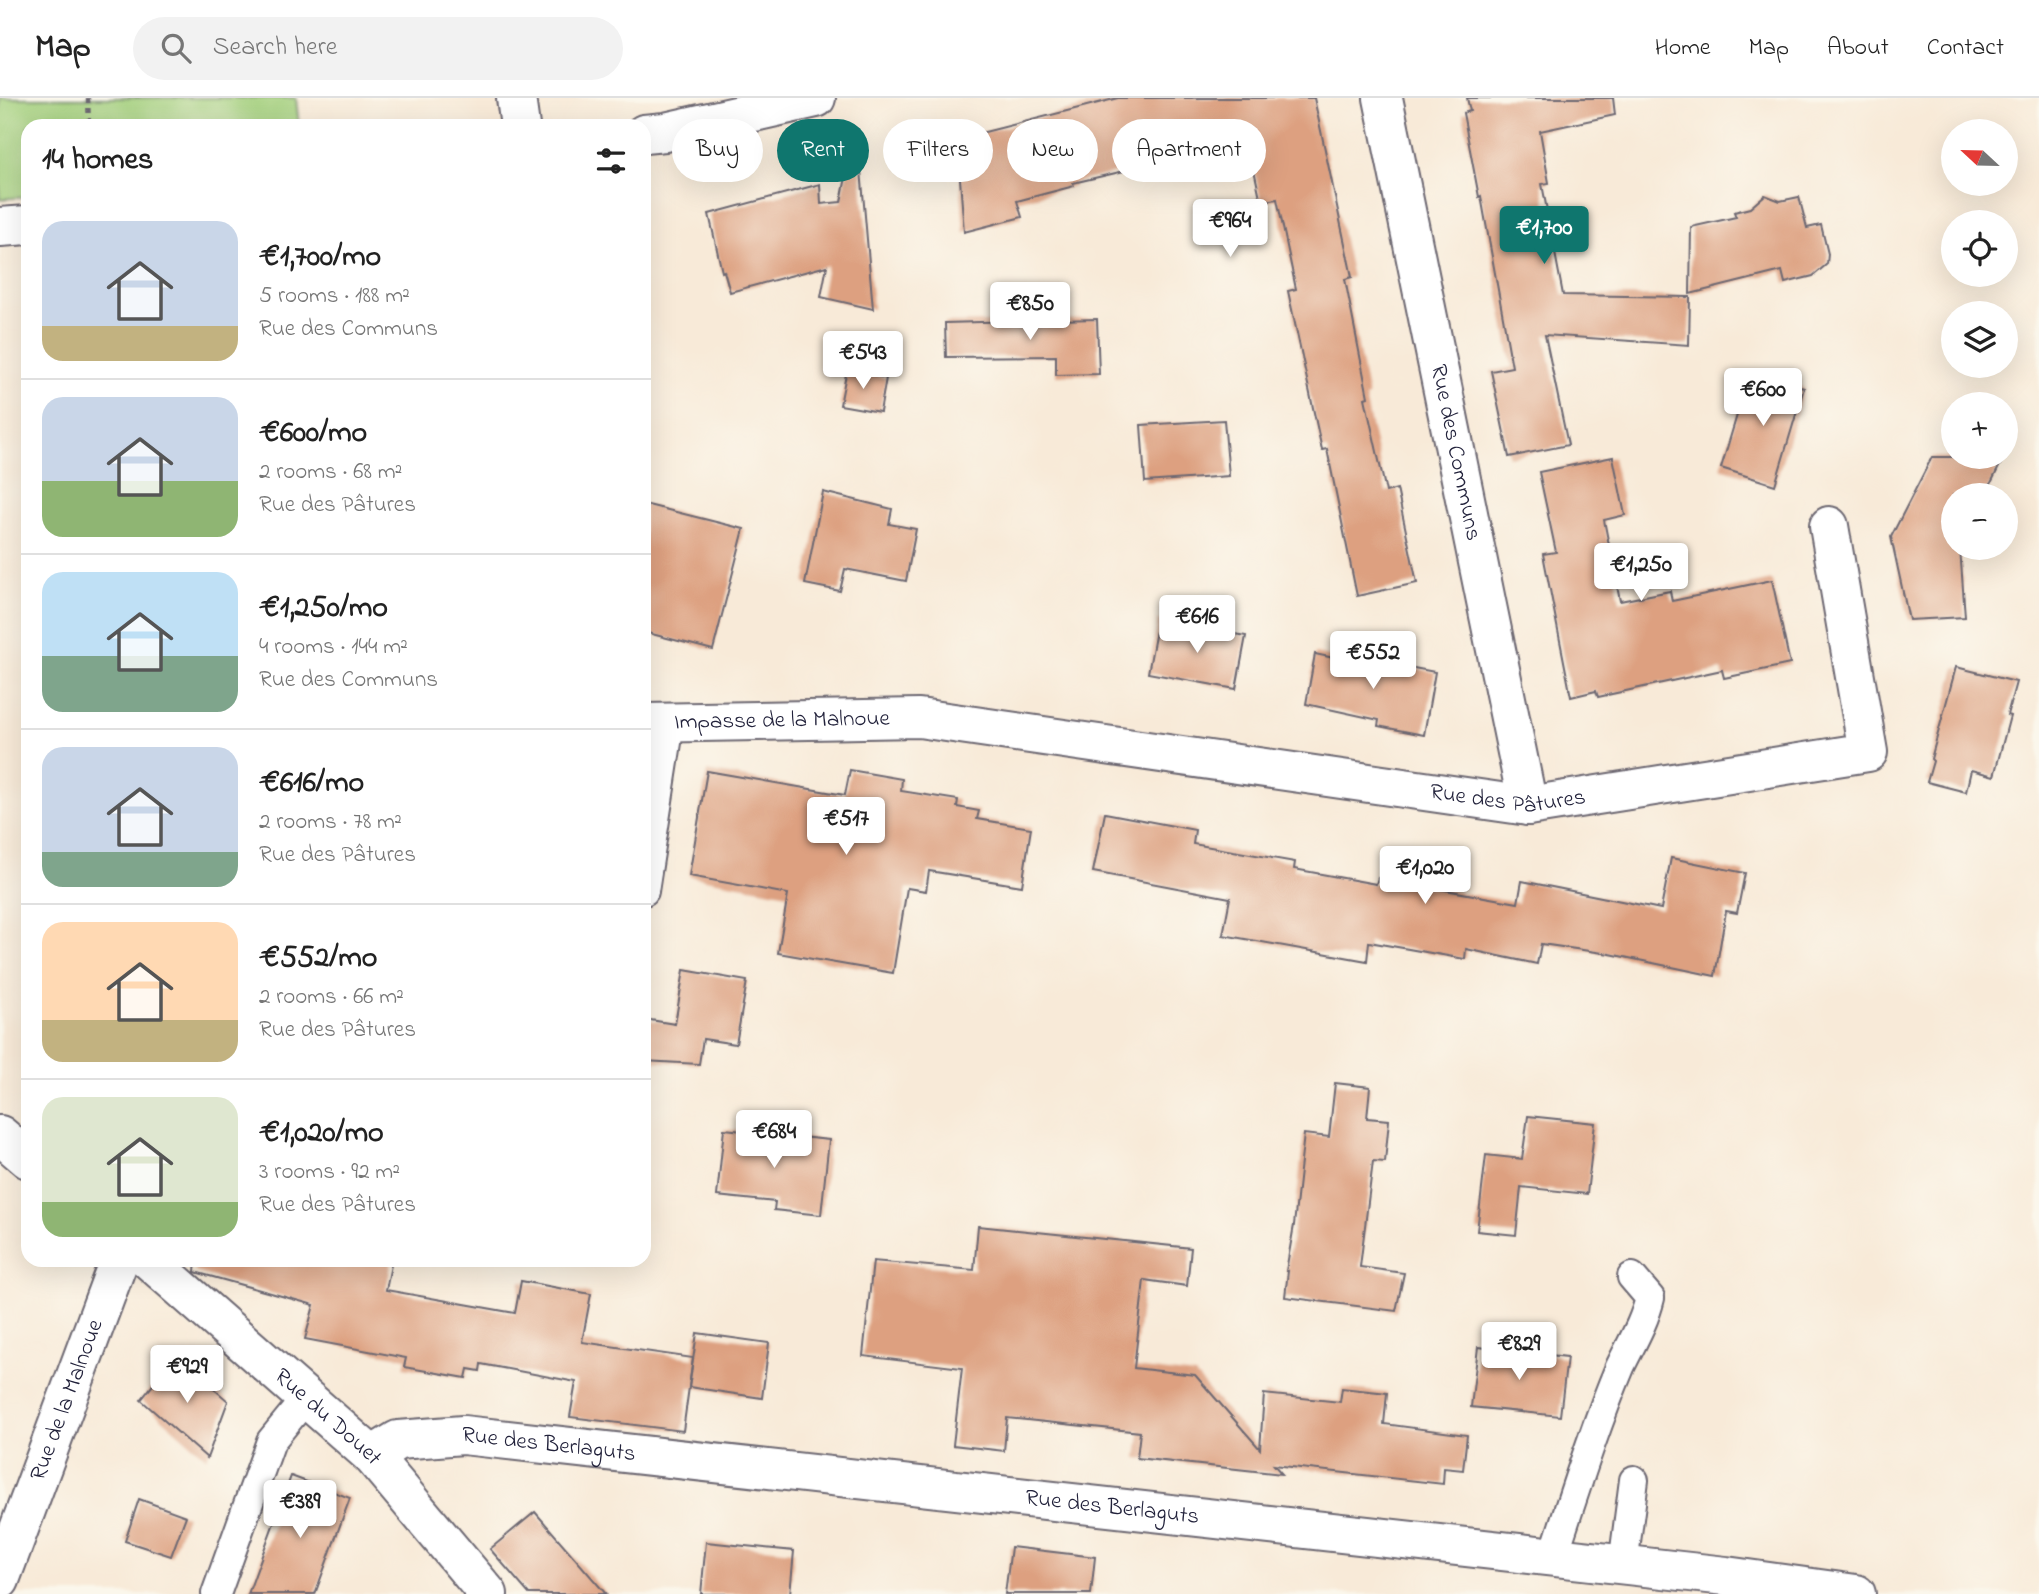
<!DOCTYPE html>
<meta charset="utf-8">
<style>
body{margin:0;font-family:"Indie Flower",sans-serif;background:#f2f2f2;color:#222;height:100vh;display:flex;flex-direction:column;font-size:26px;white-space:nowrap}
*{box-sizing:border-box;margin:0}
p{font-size:23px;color:#767676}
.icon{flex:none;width:38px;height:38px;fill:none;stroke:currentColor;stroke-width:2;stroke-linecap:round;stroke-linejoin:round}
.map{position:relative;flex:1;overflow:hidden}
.side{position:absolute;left:21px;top:21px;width:630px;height:1148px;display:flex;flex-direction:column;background:#fff;border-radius:21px;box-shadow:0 7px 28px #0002}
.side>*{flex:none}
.hud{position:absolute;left:672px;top:21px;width:665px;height:63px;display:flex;gap:14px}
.needle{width:46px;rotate:292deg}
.controls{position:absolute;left:1941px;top:21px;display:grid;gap:14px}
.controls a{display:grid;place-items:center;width:77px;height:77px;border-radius:50%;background:#fff;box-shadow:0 7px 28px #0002;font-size:35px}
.price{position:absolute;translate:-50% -60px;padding:0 16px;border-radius:7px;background:#fff;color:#222;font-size:23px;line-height:46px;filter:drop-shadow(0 2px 4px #0008)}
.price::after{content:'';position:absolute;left:50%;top:42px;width:21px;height:16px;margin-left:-10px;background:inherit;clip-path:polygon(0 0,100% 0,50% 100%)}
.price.selected{background:#0f766e;color:#fff}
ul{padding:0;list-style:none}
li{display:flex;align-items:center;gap:21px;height:175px;padding:0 21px}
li+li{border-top:2px solid #e0e0e0}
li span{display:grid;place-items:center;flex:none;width:196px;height:140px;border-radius:21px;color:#555}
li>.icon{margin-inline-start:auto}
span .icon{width:84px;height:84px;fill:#fffc;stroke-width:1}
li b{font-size:30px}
h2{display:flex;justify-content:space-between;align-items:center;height:84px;padding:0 21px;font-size:30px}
.tag{padding:0 24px;border-radius:32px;background:#fff;box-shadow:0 7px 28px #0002;font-size:24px;line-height:63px}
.tag.selected{background:#0f766e;color:#fff}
header{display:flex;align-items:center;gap:42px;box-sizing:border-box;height:98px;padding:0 35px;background:#fff;border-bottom:2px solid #e0e0e0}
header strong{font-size:33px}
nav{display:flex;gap:38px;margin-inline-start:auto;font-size:24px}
.search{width:490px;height:63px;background:#f2f2f2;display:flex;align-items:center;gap:18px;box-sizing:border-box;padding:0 24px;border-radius:38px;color:#767676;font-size:26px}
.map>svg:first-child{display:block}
.green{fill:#a2cf7c;stroke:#62785c;stroke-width:2}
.building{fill:#dda080}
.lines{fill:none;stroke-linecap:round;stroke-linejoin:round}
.service-casing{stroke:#6d6872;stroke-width:32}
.minor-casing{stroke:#6d6872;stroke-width:42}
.tertiary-casing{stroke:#6d6872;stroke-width:42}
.path{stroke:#6d6872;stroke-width:4.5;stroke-dasharray:5 5;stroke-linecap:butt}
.service{stroke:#fff;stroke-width:28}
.minor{stroke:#fff;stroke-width:38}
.tertiary{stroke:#fff;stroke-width:38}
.labels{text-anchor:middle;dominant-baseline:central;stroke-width:5;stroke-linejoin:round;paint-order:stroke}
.street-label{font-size:23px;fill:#22223b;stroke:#fbf7ec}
</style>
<header>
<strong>Map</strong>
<div class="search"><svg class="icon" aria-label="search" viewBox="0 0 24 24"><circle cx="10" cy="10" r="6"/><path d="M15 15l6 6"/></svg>Search here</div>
<nav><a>Home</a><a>Map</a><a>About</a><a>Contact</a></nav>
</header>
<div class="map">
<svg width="2039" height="1496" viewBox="0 0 2039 1496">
<rect width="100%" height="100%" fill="#fbf7ec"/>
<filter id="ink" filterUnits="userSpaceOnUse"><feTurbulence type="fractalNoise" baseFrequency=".0143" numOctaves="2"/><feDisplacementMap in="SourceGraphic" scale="14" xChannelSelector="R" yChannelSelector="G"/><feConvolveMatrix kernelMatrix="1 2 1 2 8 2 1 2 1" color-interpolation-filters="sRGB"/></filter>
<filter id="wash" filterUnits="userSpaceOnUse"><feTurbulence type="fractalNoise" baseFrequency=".00686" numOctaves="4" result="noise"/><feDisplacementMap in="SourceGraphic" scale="28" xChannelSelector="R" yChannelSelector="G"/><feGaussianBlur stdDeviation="1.57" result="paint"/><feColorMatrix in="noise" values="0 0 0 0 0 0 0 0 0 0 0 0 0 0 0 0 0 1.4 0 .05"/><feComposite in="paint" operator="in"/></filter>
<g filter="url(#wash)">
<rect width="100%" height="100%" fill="#f8ead8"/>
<polygon class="green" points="0,0 296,0 299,28 28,28 28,99 0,101"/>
<g id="blocks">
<g class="building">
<polygon points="1118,0 1314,0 1352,179 1345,181 1368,299 1365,300 1386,394 1397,391 1417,485 1357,498 1327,351 1322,352 1288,193 1296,191 1277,101 1261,104 1248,44 1073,85 1074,88 1017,103 1022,119 964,134 957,41"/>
<polygon points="1467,0 1613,0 1615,17 1540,33 1549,85 1542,86 1563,197 1690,199 1689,247 1545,237 1568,347 1509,359 1491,273 1512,269 1481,98 1479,99 1463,15 1470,13"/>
<polygon points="850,59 860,60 873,211 821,199 827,168 730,194 724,173 722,174 709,116 820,86 821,106 841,104"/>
<polygon points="1765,97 1780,103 1799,99 1807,130 1821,127 1828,156 1827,166 1813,178 1785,185 1782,173 1690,196 1691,129 1736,119 1734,114 1750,110"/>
<polygon points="1097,221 1099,276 1056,277 1056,258 946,259 945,225"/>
<polygon points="847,271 886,280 880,314 840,307"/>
<polygon points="1750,274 1804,290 1775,387 1721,370"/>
<polygon points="1224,322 1229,378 1145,384 1141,327"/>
<polygon points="1613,359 1625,417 1604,422 1620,503 1670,493 1672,503 1772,482 1790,566 1724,580 1722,572 1598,599 1596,593 1571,599 1543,456 1556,454 1539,374"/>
<polygon points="1932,359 2004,359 1985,397 1953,397 1953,450 1960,450 1965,519 1909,522 1891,439"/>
<polygon points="823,394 892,411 889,426 916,431 906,483 845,471 840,493 805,486"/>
<polygon points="644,406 744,431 713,552 644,534"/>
<polygon points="1158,522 1246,538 1236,591 1148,575"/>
<polygon points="1315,556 1339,561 1340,556 1435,574 1424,637 1378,628 1379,622 1306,606"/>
<polygon points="1956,569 2016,584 2007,617 2010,618 1994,678 1971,672 1966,694 1927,684 1933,663 1931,661"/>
<polygon points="850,672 902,681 901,693 958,702 957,709 979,713 977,721 1031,730 1022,788 929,773 926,793 907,790 893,875 778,855 788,796 689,778 707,673 845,697"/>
<polygon points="1105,715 1195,732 1193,746 1295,764 1294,771 1376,786 1378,780 1518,805 1522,783 1661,811 1671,760 1745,775 1737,815 1726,813 1715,878 1610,856 1541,846 1537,866 1466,851 1465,861 1369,844 1367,863 1223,837 1230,800 1093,774"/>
<polygon points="684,872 747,883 736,946 703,941 699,966 644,963 644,921 675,926"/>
<polygon points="1335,985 1370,989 1367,1020 1389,1022 1385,1064 1373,1063 1360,1169 1404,1175 1396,1213 1285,1199 1288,1173 1286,1173 1294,1127 1304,1036 1329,1039"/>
<polygon points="1528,1018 1595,1025 1587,1096 1521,1089 1516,1137 1477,1133 1486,1057 1522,1061"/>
<polygon points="724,1031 829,1042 821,1117 774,1112 775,1104 717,1098"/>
<polygon points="978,1128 1191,1150 1187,1188 1144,1182 1134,1270 1195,1277 1260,1351 1264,1296 1340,1304 1342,1290 1387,1295 1384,1326 1467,1337 1463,1372 1444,1370 1443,1386 1274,1367 1282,1376 1137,1360 1140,1334 1007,1320 1004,1353 953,1347 962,1270 863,1258 873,1163 974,1172"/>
<polygon points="196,1162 392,1162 386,1192 515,1215 521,1183 591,1196 582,1244 693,1260 683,1333 570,1319 576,1284 481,1266 480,1273 468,1271 466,1280 404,1269 406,1260 305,1241 314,1207 195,1174"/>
<polygon points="697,1235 769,1245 762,1300 689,1289"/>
<polygon points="1478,1249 1567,1259 1560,1318 1471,1309"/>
<polygon points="176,1258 228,1303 207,1360 141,1302"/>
<polygon points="291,1378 350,1400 315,1496 248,1496"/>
<polygon points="139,1401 186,1418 171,1458 125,1443"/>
<polygon points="535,1414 606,1496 529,1496 490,1451"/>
<polygon points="706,1444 794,1453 790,1496 701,1496"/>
<polygon points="1011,1449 1095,1459 1091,1496 1005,1496"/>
</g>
</g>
</g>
<g filter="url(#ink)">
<use href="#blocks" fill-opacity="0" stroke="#6d6872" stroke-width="2"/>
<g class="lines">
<defs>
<g id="service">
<polyline points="644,793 670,625"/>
<path d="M1553,1459C1574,1396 1594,1331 1620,1269C1631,1246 1644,1225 1650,1200L1632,1179"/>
<polyline points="1623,1467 1634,1382"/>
<polyline points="216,1496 271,1343 306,1300"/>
</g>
<g id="minor">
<polyline points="516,0 520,28"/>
<path id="s1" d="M1383,0L1528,708"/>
<path id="s2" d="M644,625L919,620L1528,708L1868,654L1829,428"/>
<path id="s3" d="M372,1358L398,1342L463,1337L1726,1478L1856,1496"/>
<path id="s4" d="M0,1482L119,1162"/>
</g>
<g id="tertiary">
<polyline points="644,36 665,34 816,0"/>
<polyline points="0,129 28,127"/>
<polyline points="0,1037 28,1061"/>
<path id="s5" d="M149,1162L372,1358L488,1496"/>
</g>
</defs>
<use href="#service" class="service-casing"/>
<use href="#minor" class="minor-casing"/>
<use href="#tertiary" class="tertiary-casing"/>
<polyline class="path" points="88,0 89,28"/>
<use href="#service" class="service"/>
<use href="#minor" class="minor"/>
<use href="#tertiary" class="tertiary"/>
</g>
</g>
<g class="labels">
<g class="street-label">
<text stroke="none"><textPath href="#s1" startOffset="362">Rue des Communs</textPath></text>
<text stroke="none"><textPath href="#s2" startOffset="138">Impasse de la Malnoue</textPath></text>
<text stroke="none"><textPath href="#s2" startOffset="870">Rue des Pâtures</textPath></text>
<text stroke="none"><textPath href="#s4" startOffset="192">Rue de la Malnoue</textPath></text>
<text stroke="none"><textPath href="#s5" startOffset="238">Rue du Douet</textPath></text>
<text stroke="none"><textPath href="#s3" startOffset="182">Rue des Berlaguts</textPath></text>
<text stroke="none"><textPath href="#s3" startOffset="749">Rue des Berlaguts</textPath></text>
</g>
</g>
</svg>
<div class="controls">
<a><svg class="needle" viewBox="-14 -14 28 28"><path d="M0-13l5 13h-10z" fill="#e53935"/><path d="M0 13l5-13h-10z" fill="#767676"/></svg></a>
<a><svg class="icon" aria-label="locate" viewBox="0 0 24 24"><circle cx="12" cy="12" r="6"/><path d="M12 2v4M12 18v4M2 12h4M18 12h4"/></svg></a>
<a><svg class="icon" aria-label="layers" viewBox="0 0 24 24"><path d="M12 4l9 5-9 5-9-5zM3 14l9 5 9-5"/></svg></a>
<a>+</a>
<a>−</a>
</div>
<b class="price" style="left:1230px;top:161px">€964</b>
<b class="price selected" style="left:1544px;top:168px">€1,700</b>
<b class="price" style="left:1030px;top:244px">€850</b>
<b class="price" style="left:863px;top:293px">€543</b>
<b class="price" style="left:1763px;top:330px">€600</b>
<b class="price" style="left:1641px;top:505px">€1,250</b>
<b class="price" style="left:1197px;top:557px">€616</b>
<b class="price" style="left:1373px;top:593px">€552</b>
<b class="price" style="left:846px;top:759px">€517</b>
<b class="price" style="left:1425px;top:808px">€1,020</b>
<b class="price" style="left:774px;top:1072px">€684</b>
<b class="price" style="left:1519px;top:1284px">€829</b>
<b class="price" style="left:187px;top:1307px">€929</b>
<b class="price" style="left:300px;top:1442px">€389</b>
<div class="hud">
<a class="tag">Buy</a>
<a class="tag selected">Rent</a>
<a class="tag">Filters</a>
<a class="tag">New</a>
<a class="tag">Apartment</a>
</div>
<section class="side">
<h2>14 homes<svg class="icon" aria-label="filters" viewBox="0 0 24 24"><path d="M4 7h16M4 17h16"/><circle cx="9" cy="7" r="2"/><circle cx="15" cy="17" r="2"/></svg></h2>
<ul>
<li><span style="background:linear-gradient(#c9d6e8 75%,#c2b280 0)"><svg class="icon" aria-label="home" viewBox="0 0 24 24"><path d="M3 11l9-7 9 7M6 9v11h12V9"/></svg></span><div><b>€1,700/mo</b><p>5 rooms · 188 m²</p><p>Rue des Communs</p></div></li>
<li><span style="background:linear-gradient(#c9d6e8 60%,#8fb573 0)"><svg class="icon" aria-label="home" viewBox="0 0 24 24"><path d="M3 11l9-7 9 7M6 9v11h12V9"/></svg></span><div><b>€600/mo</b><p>2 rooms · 68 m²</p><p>Rue des Pâtures</p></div></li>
<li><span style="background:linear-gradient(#bfe0f5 60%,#7fa58c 0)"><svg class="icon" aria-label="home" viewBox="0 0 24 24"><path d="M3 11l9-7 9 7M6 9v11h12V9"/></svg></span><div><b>€1,250/mo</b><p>4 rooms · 144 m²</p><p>Rue des Communs</p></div></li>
<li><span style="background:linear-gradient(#c9d6e8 75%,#7fa58c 0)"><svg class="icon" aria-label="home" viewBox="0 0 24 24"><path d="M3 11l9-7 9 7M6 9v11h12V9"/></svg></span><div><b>€616/mo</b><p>2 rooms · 78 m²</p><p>Rue des Pâtures</p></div></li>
<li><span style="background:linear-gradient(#ffd9b3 70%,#c2b280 0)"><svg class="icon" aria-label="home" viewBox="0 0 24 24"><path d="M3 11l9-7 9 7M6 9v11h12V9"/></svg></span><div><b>€552/mo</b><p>2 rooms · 66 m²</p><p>Rue des Pâtures</p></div></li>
<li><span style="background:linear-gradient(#dfe7d0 75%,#8fb573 0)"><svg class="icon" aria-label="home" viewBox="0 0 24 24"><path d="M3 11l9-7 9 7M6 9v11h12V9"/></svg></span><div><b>€1,020/mo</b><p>3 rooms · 92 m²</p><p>Rue des Pâtures</p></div></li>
</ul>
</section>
</div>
